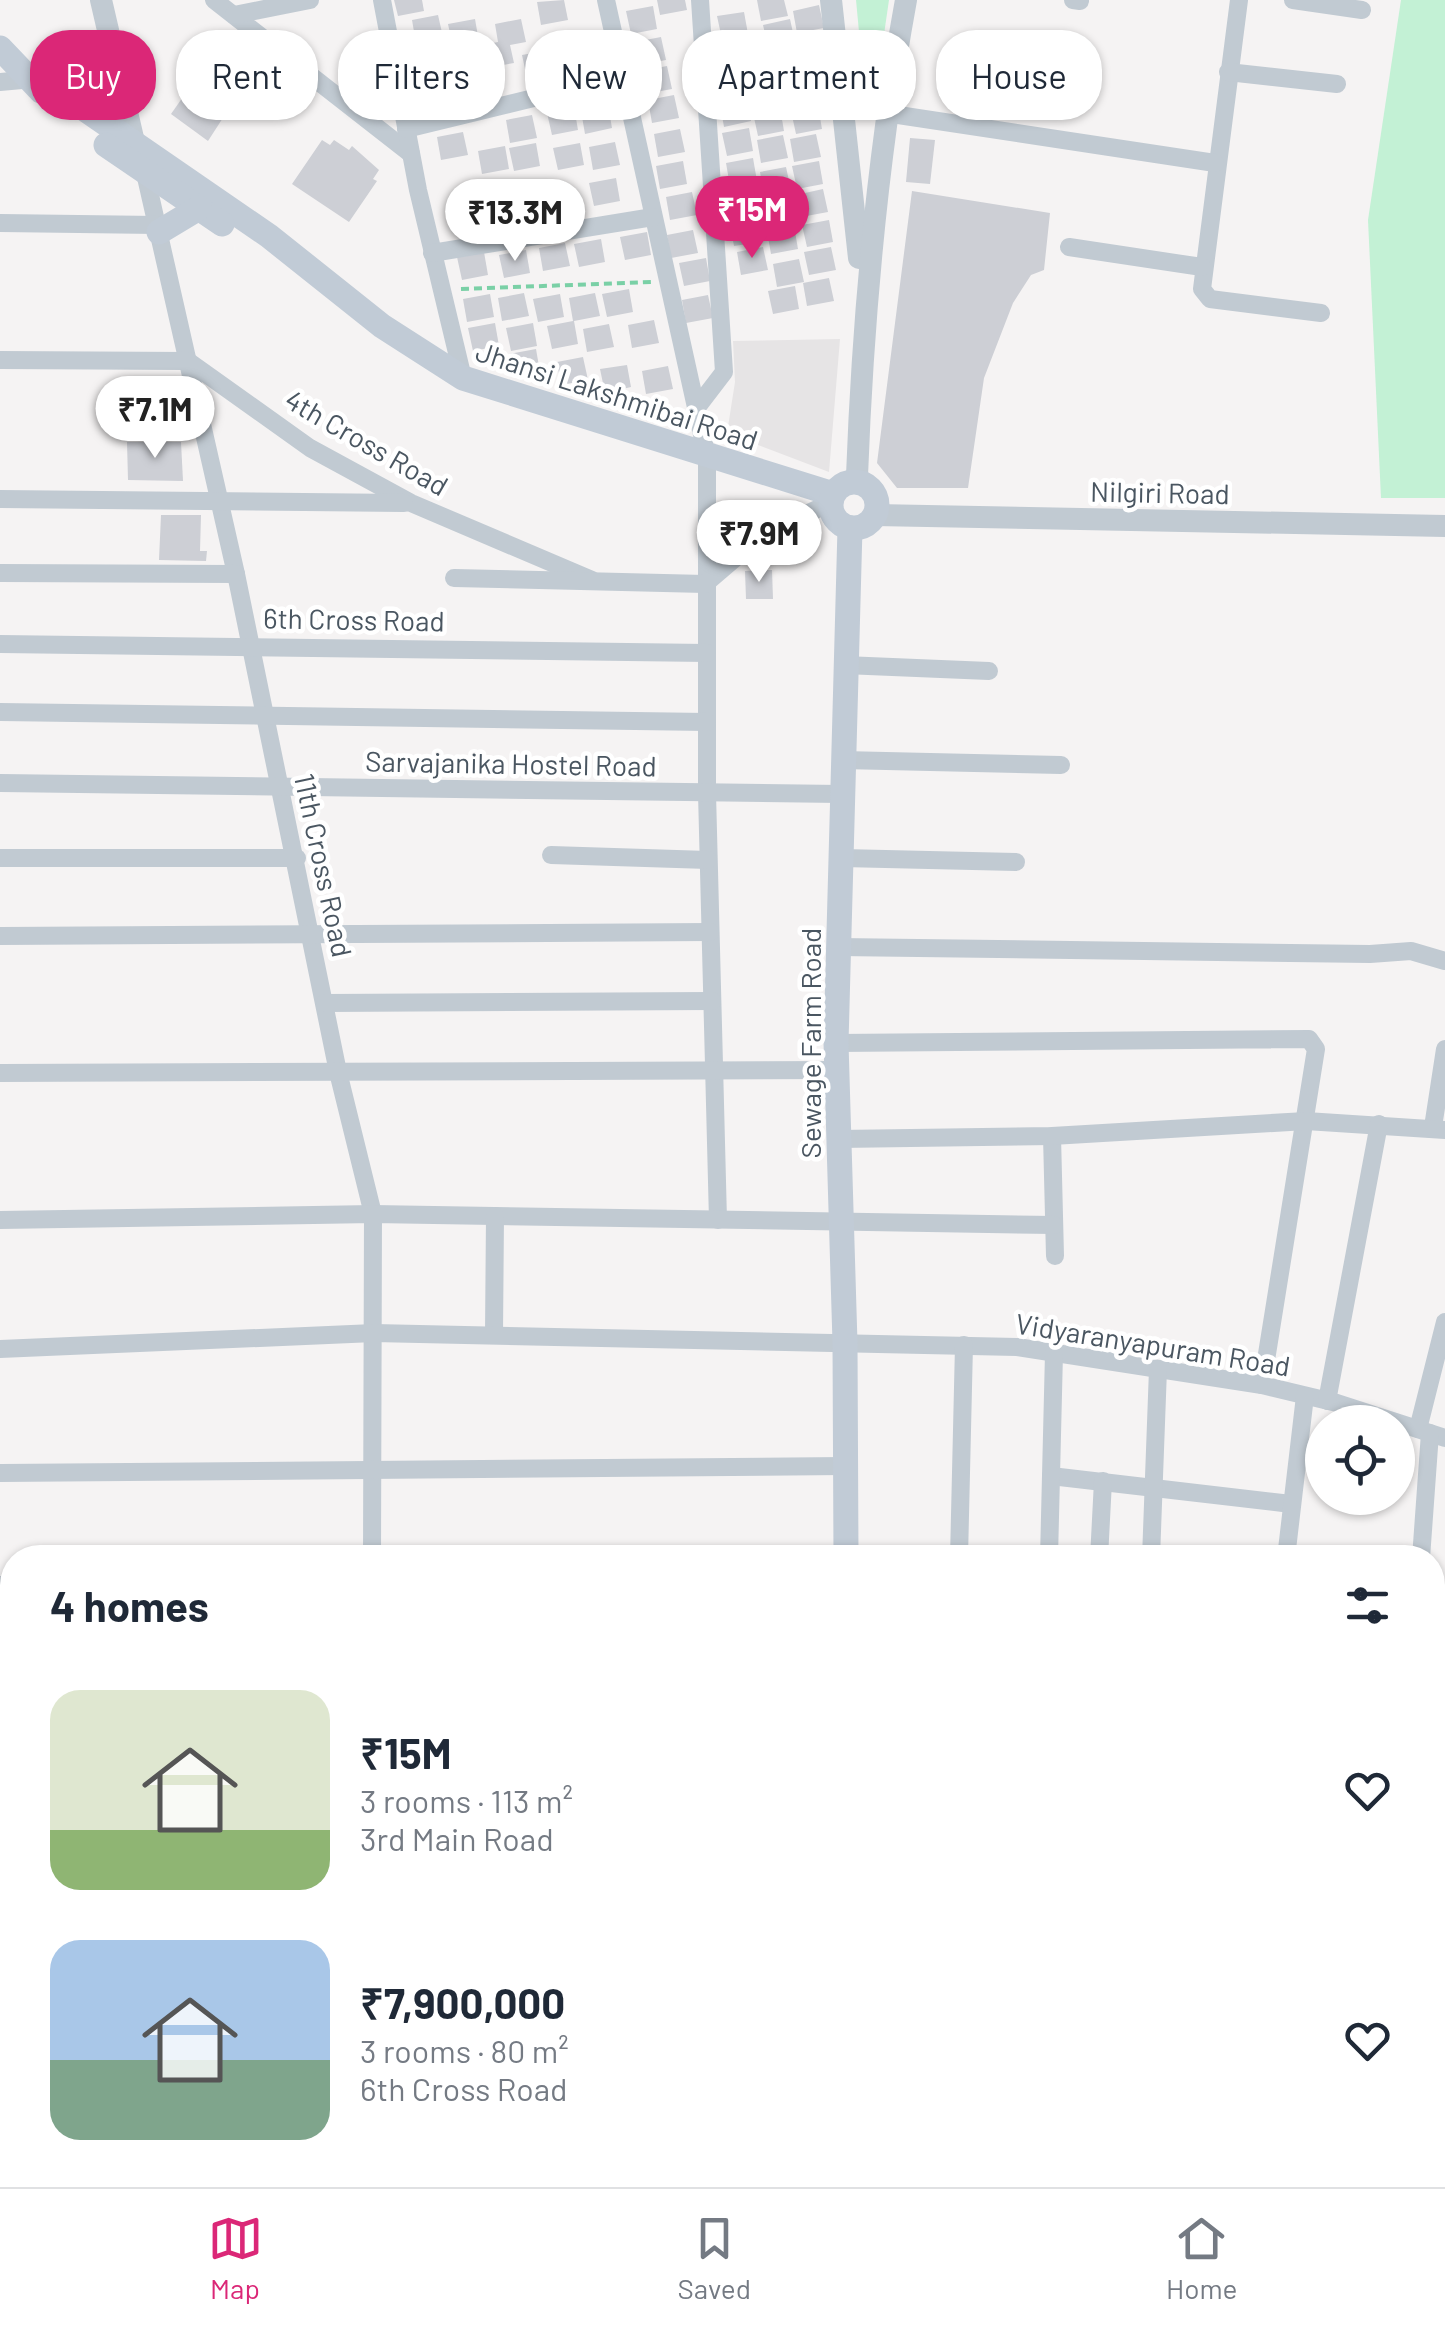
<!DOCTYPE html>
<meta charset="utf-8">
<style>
body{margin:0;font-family:Barlow,sans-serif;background:#f2f2f3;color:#1f2937;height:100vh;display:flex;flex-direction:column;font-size:38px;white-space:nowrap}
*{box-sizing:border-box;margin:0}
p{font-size:32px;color:#747a83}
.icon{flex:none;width:55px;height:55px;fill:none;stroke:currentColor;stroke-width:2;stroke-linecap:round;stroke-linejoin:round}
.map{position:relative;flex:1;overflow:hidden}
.drawer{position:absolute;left:0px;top:1545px;width:1445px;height:642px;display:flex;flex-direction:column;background:#fff;border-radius:40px 40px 0 0;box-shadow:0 2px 8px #0004}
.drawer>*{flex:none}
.banner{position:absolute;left:30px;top:30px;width:1385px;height:90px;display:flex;gap:20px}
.buttons{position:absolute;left:1305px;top:1405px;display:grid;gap:20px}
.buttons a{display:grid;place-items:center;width:110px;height:110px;border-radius:50%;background:#fff;box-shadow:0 2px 8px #0004;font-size:50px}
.price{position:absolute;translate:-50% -85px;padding:0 22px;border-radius:35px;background:#fff;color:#222;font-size:32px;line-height:65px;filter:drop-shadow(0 2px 5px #0008)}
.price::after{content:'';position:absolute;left:50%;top:60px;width:30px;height:22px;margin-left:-15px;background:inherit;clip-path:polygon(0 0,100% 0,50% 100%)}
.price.active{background:#db2777;color:#fff}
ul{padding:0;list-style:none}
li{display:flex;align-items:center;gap:30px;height:250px;padding:0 50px}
li span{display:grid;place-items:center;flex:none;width:280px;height:200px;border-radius:30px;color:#555}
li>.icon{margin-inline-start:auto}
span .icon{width:120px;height:120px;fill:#fffc;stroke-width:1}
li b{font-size:42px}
h2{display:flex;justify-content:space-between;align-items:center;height:120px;padding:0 50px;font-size:42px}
.chip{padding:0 35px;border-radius:40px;background:#fff;box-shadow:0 2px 8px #0004;font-size:35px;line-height:90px}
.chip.active{background:#db2777;color:#fff}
.dock{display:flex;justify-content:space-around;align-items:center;height:140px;border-top:2px solid #e0e1e3;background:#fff;font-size:28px;color:#747a83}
.dock a{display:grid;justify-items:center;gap:5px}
.dock .active{color:#db2777}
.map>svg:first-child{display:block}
.education{fill:#e6e4e5}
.green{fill:#c3f1d5}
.building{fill:#cdcfd5}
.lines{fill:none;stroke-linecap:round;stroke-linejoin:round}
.path{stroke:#7ad0a6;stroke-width:4;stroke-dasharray:8 5;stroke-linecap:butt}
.minor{stroke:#c1cad2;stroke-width:18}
.tertiary{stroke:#c1cad2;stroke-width:22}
.secondary{stroke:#c1cbd6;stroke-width:25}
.labels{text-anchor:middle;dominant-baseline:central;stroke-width:9;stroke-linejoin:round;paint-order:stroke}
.street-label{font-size:28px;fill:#4a5661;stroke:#fff}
</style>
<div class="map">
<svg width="1445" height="2187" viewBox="0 0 1445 2187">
<rect width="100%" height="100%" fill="#f5f3f3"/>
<polygon class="education" points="840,339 829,472 727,433 735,382 733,341"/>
<g class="green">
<polygon points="856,0 889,0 875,96 865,95"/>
<polygon points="1401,0 1445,0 1445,498 1381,498 1368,220"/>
</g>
<g class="building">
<polygon points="394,0 422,0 424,11 398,16"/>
<polygon points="564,0 568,20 541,25 537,2"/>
<polygon points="657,0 685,0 687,10 660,15"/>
<polygon points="757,0 784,0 788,16 761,21"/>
<polygon points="819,5 824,28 797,33 793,11"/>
<polygon points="653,6 657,29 631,34 626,11"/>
<polygon points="744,12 748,34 722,39 717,16"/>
<polygon points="438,15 443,37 416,43 412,20"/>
<polygon points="475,19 479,42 453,47 448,24"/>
<polygon points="521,19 526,42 510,45 514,63 487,68 483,45 498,42 495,24"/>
<polygon points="790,19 795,42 768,47 763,25"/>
<polygon points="584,36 589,59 562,64 558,41"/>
<polygon points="749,36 754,59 727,64 723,41"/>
<polygon points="661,37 666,60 639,65 635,42"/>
<polygon points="823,41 828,64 801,69 797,46"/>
<polygon points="448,46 452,69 425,74 421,51"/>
<polygon points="788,48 792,71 766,76 761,53"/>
<polygon points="549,50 553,73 527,78 522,55"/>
<polygon points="213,54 250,76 208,141 171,114"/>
<polygon points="478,60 482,83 456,88 451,65"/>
<polygon points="747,63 751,86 725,91 720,68"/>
<polygon points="667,66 672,89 645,94 641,71"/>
<polygon points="815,76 820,99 793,104 789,81"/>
<polygon points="448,80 452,103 425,108 421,85"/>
<polygon points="782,80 787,102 760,108 756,85"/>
<polygon points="674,95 679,118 652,123 648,100"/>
<polygon points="746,98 751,121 724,127 720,104"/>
<polygon points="608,105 612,128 585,134 581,111"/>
<polygon points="818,106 822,129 796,134 791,111"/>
<polygon points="574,107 578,130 552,135 547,113"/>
<polygon points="780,108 784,131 758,136 753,113"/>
<polygon points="532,115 537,138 510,143 506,120"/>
<polygon points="749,128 753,151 727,156 722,133"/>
<polygon points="680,129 685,152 658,157 654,134"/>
<polygon points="463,132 468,155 441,160 437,137"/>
<polygon points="816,134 821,157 794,162 790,139"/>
<polygon points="783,135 788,158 761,163 757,140"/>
<polygon points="910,138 935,140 930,184 906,182"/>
<polygon points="322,140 330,145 334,140 349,150 352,146 379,170 373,179 377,181 349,222 292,184"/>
<polygon points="615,142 620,165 593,170 589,147"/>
<polygon points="536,143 540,166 514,171 509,148"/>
<polygon points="580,143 584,165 558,170 553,148"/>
<polygon points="505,146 509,169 482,174 478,151"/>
<polygon points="753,158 757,181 730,186 726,163"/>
<polygon points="683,161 687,184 660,189 656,166"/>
<polygon points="819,161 823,184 797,189 792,166"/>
<polygon points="786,167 791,190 764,195 760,172"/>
<polygon points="616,178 620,201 594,206 589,183"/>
<polygon points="515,180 519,203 493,208 488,185"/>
<polygon points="565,181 569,203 543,208 538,186"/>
<polygon points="823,189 828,212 801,217 796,195"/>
<polygon points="755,190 760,213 733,218 729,195"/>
<polygon points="912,191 1050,213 1044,270 1031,275 1013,303 984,378 968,488 897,488 877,463"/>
<polygon points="475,192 480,215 453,220 449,197"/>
<polygon points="692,192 697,215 670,220 666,197"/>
<polygon points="788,195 792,218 765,223 761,200"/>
<polygon points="757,219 761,242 734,246 730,224"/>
<polygon points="829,220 833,242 807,247 802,225"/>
<polygon points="794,226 798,249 771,254 767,231"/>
<polygon points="693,230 698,253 671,258 667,235"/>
<polygon points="647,232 651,255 625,260 620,237"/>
<polygon points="601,239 605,262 579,267 574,244"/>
<polygon points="565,243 570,266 543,271 539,248"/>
<polygon points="763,247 768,270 741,275 737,252"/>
<polygon points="831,247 836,270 809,275 804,252"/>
<polygon points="526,250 530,273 504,278 499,255"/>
<polygon points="484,252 488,275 462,280 457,257"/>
<polygon points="706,258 710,281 684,286 679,263"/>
<polygon points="799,259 804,282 777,287 773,264"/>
<polygon points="829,278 834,301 807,306 803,283"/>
<polygon points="795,286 799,309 773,314 768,291"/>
<polygon points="629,289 633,312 607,317 602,294"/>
<polygon points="524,293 529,316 502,321 498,298"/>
<polygon points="595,293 600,316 574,321 578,344 552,349 547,326 573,321 569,298"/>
<polygon points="490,294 494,317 467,322 463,299"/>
<polygon points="560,294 564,317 538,322 533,299"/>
<polygon points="708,295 713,318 686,323 682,300"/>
<polygon points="654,320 659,343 632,348 628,325"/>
<polygon points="495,323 499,346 473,351 468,328"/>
<polygon points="533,323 537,346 511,351 506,328"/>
<polygon points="609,324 614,347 587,352 583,329"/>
<polygon points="536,349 540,372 514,377 509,354"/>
<polygon points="583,357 588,380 561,385 557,362"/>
<polygon points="627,365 631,387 605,393 600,369"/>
<polygon points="668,366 673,389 646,394 642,371"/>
<polygon points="127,442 181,442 183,481 128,480"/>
<polygon points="161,515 201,515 200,551 207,551 206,561 159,560"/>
<polygon points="772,570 773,599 746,599 745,571"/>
<polygon points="0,1818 12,1819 12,1863 0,1863"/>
<rect x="0" y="1929" width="12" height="80"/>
<polygon points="1432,2126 1445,2127 1445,2154 1432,2152"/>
<polygon points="1146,2175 1201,2175 1199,2186 1145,2179"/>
</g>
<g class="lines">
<polyline class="path" points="461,289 651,282"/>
<g class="minor">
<polyline points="214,0 411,154"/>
<polyline points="382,0 418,190 463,378"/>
<polyline points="606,0 707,457 707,793 718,1220"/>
<polyline points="1073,0 1080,1"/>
<polyline points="1239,0 1202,289 1210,299 1321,313"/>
<polyline points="1293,0 1362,10"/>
<polyline points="234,15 310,0"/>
<polyline points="1228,72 1337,84"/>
<polyline points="0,82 33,79"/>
<polyline points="885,113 1215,163"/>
<polyline points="406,129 624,76"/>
<polyline points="145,173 236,574 338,1072 373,1214 372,1558"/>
<polyline points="0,223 157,225"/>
<polyline points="1069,247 1202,267"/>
<polyline points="432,253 653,217"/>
<polyline points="0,360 188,361 310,448 411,503 592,580"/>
<polyline points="698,406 724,372 700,0"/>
<polyline points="0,499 404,503"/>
<polyline points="0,573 236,574"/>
<polyline points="454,578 705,584 762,535 830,503"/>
<polyline points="0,644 707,653"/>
<polyline points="844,665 989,671"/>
<polyline points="0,712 707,722"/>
<polyline points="842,760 1061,765"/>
<polyline points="0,783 841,794"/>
<polyline points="551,855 708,860"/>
<polyline points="0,858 297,858"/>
<polyline points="842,858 1016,862"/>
<polyline points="0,936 710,932"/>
<polyline points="838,947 1370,954 1411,951 1445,961"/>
<polyline points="325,1003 712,1001"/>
<polyline points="836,1043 1309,1039 1316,1049 1262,1385"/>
<polyline points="0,1073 838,1070"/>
<polyline points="1433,1127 1445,1049"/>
<polyline points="1052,1136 1055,1256"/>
<polyline points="839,1139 1052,1136 1306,1121 1445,1130"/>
<polyline points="0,1220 373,1214 1054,1225"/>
<polyline points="494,1334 495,1216"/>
<polyline points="0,1349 374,1333 1017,1347 1262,1385 1337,1403 1445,1438"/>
<polyline points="1327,1401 1379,1124"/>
<polyline points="1418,1429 1445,1322"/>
<polyline points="0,1473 845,1466"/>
<polyline points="1051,1476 1291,1504"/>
<polyline points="959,1558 964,1345"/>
<polyline points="1049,1558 1054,1353"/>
<polyline points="1099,1558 1103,1481"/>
<polyline points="1151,1558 1158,1369"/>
<polyline points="1286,1558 1305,1396"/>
<polyline points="1421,1558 1430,1433"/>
<polyline points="0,1585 12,1586"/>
<polyline points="1432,1626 1445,1627"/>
<polyline points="0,1697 12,1698"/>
<polyline points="0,1803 12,1803"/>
<polyline points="1432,1887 1445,1890"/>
<polyline points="0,1916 12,1916"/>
<polyline points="1432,2114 1445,2115"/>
<polyline points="0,2169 12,2170"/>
<polyline points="80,2175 182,2182"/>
<polyline points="402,2175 402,2187"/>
<polyline points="967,2175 1047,2179"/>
<polyline points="1057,2175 1139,2187"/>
<polyline points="838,2187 841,2175"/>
<polyline points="1382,2187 1383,2175"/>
</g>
<g class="tertiary">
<polyline points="101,0 136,151"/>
<polyline points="831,0 859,258"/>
<path d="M860,483L857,476C863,315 877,158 906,0"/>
<polyline points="875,515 1445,526"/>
<polyline points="0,2035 12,2036"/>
</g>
<g class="secondary">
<polyline points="0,48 41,91"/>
<polyline points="33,79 54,88 269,236 382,326 463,378 833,494"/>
<polyline points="54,88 83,65 111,52"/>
<polyline points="106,145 222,224"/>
<polyline points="159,232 199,208"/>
<circle cx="854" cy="505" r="23"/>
<polyline points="846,1558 845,1343 836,1043 850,528"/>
<polyline points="853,2175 854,2187"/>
</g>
</g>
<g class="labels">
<g class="street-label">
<text transform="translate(617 395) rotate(18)">Jhansi Lakshmibai Road</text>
<text transform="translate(367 442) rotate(30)">4th Cross Road</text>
<text transform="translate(1160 492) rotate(1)">Nilgiri Road</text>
<text transform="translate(354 619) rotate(1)">6th Cross Road</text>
<text transform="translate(511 763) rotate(1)">Sarvajanika Hostel Road</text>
<text transform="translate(324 865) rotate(78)">11th Cross Road</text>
<text transform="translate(810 1043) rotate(-90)">Sewage Farm Road</text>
<text transform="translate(1153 1344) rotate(9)">Vidyaranyapuram Road</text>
</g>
</g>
</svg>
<div class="buttons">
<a><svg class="icon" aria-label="locate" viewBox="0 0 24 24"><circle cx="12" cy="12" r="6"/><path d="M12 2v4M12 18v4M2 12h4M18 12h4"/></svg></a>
</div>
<b class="price active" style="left:752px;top:261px">₹15M</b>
<b class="price" style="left:515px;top:264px">₹13.3M</b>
<b class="price" style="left:155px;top:461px">₹7.1M</b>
<b class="price" style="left:759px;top:585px">₹7.9M</b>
<div class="banner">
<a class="chip active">Buy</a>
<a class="chip">Rent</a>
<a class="chip">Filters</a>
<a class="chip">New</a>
<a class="chip">Apartment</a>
<a class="chip">House</a>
</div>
<section class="drawer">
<h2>4 homes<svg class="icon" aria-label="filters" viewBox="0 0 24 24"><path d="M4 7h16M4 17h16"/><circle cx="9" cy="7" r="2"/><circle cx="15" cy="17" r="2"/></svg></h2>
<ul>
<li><span style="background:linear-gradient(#dfe7d0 70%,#8fb573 0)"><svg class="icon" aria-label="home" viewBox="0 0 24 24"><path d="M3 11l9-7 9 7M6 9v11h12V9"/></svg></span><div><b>₹15M</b><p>3 rooms · 113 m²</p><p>3rd Main Road</p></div><svg class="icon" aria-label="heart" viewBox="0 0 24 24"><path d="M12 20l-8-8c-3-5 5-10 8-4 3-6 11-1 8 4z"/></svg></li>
<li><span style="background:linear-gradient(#a9c7e8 60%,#7fa58c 0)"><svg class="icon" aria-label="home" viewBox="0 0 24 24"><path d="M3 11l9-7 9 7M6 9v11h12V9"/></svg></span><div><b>₹7,900,000</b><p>3 rooms · 80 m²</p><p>6th Cross Road</p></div><svg class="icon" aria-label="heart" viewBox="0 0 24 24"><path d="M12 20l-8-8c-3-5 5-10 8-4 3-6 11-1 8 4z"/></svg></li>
</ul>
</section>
</div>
<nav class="dock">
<a class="active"><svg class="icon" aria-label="map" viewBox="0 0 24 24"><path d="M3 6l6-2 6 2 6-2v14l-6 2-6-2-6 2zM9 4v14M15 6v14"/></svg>Map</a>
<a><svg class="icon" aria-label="saved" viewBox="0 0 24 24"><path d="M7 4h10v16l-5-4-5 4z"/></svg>Saved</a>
<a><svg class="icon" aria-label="home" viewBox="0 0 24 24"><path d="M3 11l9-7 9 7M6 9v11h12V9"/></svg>Home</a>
</nav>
